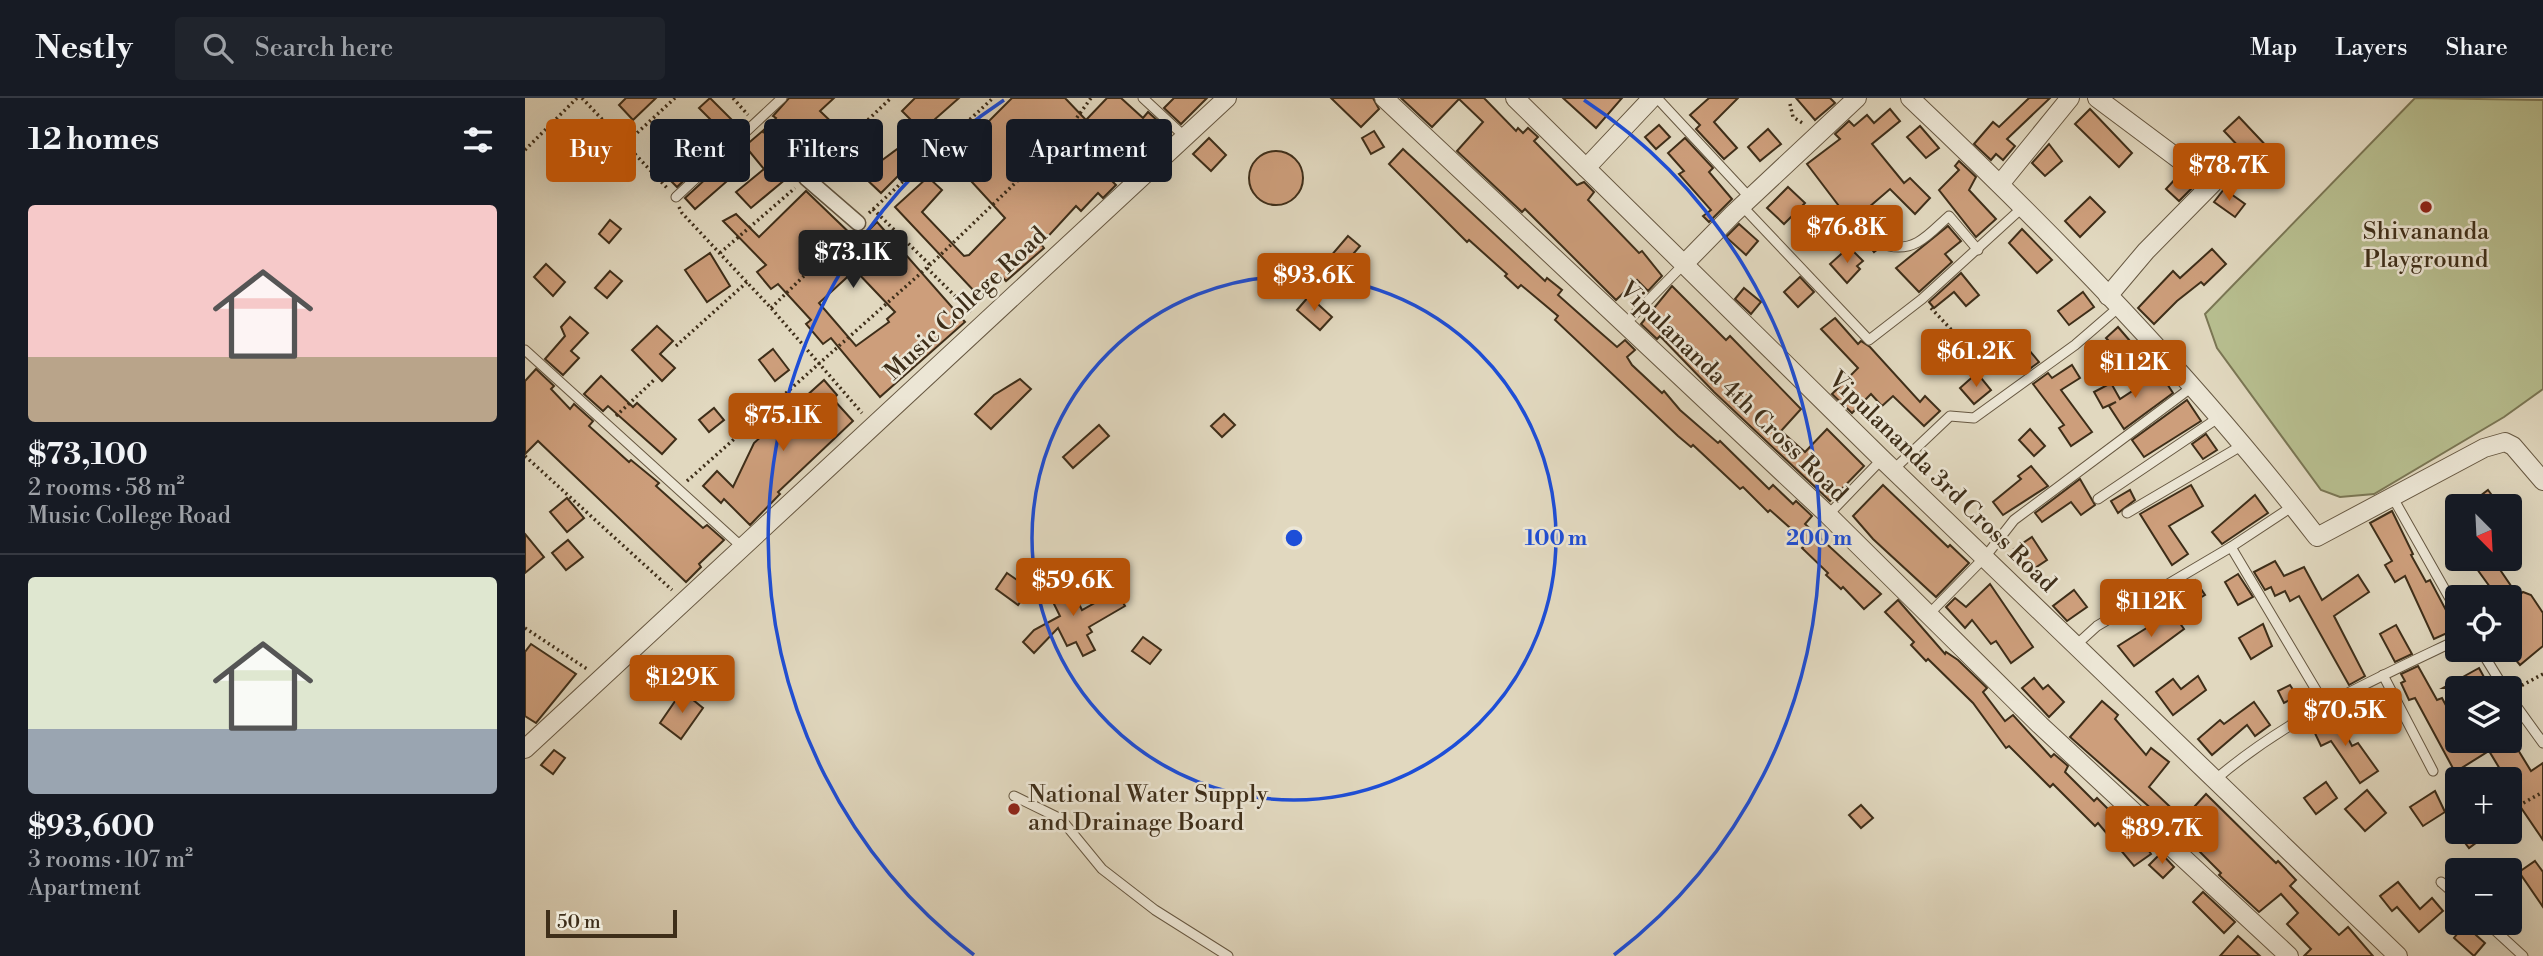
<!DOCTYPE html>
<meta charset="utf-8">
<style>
body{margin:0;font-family:"Libre Bodoni",serif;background:#20242c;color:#f1f3f6;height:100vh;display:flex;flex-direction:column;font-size:26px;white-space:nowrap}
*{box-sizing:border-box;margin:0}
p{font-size:23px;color:#9ea1a6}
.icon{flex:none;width:38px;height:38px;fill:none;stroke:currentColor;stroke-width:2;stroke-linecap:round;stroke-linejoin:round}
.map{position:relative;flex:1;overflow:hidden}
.side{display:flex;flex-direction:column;background:#171b24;width:525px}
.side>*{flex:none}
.banner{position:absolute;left:21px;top:21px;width:665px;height:63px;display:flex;gap:14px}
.needle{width:46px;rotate:156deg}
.buttons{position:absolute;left:1920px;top:396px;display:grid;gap:14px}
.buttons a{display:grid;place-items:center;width:77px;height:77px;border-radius:7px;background:#171b24;box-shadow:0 7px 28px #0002;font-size:35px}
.scale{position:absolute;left:21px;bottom:18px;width:131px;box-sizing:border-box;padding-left:7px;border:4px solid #3e2e19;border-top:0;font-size:19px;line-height:24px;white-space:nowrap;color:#3e2e19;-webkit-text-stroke:5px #ece6d5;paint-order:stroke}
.price{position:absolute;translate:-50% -60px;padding:0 16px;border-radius:7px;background:#b45309;color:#fff;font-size:23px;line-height:46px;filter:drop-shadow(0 2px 4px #0008)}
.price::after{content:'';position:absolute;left:50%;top:42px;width:21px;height:16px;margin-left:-10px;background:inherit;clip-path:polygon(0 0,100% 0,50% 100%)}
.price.on{background:#222;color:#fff}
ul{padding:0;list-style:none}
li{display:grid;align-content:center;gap:14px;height:371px;padding:0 28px}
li+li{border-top:2px solid #363941}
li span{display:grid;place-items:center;height:217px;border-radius:7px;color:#555}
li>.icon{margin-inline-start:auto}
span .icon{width:126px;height:126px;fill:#fffc;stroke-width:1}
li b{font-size:30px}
h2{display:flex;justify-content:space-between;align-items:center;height:84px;padding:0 28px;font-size:30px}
.tag{padding:0 24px;border-radius:7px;background:#171b24;box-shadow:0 7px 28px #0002;font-size:24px;line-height:63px}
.tag.on{background:#b45309;color:#fff}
header{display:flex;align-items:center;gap:42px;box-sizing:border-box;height:98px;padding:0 35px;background:#171b24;border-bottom:2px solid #363941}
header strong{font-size:33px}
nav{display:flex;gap:38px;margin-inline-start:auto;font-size:24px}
.search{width:490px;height:63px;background:#20242c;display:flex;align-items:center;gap:18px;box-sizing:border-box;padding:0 24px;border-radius:7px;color:#9ea1a6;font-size:26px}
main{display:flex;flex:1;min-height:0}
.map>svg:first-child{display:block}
.green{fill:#b7be8f;stroke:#7a7654;stroke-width:2}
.building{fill:#cd9e7b;stroke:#3e2e19;stroke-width:2;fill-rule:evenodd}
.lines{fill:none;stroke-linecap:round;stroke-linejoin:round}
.service-casing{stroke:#675842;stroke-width:11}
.pedestrian-casing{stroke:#675842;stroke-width:17}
.minor-casing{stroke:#675842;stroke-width:20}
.path{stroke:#3e2e19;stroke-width:3.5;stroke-dasharray:2 3.5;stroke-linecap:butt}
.service{stroke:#ece6d5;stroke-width:9}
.pedestrian{stroke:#ece6d5;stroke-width:14}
.minor{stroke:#ece6d5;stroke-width:18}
.ring{fill:none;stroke:#1d4ed8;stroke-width:3.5}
.poi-dot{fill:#8f2418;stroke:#ece6d5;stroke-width:2.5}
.labels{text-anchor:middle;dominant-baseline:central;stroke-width:5;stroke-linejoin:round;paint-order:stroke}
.poi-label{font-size:24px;fill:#3e2e19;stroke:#ece6d5}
.street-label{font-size:24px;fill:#3e2e19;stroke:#ece6d5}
.centre{fill:#1d4ed8;stroke:#ece6d5;stroke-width:3.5}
.ring-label{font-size:21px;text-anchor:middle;font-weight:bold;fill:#1d4ed8;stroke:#ece6d5;stroke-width:5;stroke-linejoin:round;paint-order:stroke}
</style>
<header>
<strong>Nestly</strong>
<div class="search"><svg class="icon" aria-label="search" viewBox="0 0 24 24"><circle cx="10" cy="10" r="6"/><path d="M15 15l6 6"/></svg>Search here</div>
<nav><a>Map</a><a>Layers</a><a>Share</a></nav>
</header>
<main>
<section class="side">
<h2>12 homes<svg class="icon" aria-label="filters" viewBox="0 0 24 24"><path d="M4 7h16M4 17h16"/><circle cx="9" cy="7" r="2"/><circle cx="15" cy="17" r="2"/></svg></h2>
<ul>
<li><span style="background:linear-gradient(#f6c9c9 70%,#b9a48a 0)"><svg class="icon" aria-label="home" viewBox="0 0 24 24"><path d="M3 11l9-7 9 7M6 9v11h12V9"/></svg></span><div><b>$73,100</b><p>2 rooms · 58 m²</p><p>Music College Road</p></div></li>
<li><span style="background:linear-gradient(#dfe7d0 70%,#9aa5b1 0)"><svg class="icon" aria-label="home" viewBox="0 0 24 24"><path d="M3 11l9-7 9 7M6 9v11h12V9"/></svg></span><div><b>$93,600</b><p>3 rooms · 107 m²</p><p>Apartment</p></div></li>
</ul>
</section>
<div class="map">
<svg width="2018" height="858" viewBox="0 0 2018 858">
<rect width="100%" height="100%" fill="#e1d8bf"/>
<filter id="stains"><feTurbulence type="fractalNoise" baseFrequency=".00286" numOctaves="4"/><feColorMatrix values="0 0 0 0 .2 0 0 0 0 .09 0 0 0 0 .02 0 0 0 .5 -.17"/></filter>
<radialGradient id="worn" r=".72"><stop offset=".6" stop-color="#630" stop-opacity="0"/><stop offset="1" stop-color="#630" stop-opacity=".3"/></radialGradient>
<polygon class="green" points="1890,0 2018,2 2018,291 1979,319 1849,396 1815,399 1796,392 1692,250 1680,216"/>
<g class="building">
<polygon points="101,0 131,0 108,22 94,7"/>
<polygon points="185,0 212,27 187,51 189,54 152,89 135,72 186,22 174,10"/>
<polygon points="264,0 309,0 295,13 321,38 302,54 298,50 226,110 211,94 239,71 220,48 248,24 251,20 248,18"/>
<polygon points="390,0 434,0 409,22 418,31 407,43 377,13"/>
<polygon points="487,0 540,0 561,22 582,0 596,0 618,20 623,14 646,35 643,39 637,32 627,42 587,83 591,87 578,100 573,95 556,113 551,108 516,146 519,150 481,183 473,174 451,195 370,109 403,79 417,92 397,114 439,158 444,157 480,120 446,83 452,77 435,58 451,43 448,39"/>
<polygon points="649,0 682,0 656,26 639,10"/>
<polygon points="806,0 848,0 854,11 836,29"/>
<polygon points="876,0 959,0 991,33 993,30 998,35 1003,30 1013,39 1009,43 1052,87 1059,84 1069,94 1063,102 1114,155 1117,153 1137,178 1123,193 1112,182 1091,202 1000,111 997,114 932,53 958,24 934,1 907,29"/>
<polygon points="1038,0 1097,0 1071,30"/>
<polygon points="1184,0 1213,0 1189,24 1212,50 1199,61 1171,31 1175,27 1165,17"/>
<polygon points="1271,0 1305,0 1310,5 1290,22"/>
<polygon points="1504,0 1525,0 1482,41 1490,48 1478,62 1471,56 1466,62 1449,46 1468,24 1474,29"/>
<polygon points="1365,11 1375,23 1347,46 1379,85 1385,80 1405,100 1390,116 1365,91 1343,110 1367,140 1349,154 1282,66 1315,41 1310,36 1324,23 1329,28 1342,17 1349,25"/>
<polygon points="1565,11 1607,55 1594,69 1550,26"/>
<polygon points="1714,19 1747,54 1732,68 1699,33"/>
<polygon points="1134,27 1145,39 1131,51 1120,39"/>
<polygon points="1395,28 1414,50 1401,60 1382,39"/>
<polygon points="1243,31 1256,46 1235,63 1223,49"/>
<polygon points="849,33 859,49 846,56 837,40"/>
<polygon points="684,40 701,57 686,73 668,56"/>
<polygon points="1160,40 1188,70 1184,74 1207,101 1184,124 1178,118 1186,112 1154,76 1159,73 1143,55"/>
<polygon points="1524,46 1537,63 1520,78 1507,65"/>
<polygon points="375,49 387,64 356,95 337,77"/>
<polygon points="878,51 1020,183 1022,180 1037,192 1033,197 1069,229 1092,249 1100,242 1110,252 1102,259 1107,267 1137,295 1139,293 1155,312 1193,345 1195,343 1244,391 1248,387 1268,406 1271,403 1287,418 1280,426 1356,496 1339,511 1318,489 1316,491 1301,477 1303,475 1277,450 1282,445 1245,412 1243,414 1218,389 1215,391 1168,347 1166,349 1153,338 1030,222 1033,218 996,187 993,190 980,178 982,176 944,142 942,144 864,66"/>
<circle cx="751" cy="80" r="27"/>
<polygon points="1434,63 1451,79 1444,92 1471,121 1451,139 1414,92 1434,72 1430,68"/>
<polygon points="198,65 209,77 170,111 160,100"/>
<polygon points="1653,78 1666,91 1654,103 1641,91"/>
<polygon points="1263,89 1280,105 1259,126 1242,110"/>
<polygon points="1699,91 1720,106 1710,119 1689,104"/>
<path d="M281,93L333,143L352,124L440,224L355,299L306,240L298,246L281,226L286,222L253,186L246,191L232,174L241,167L198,123L211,116L234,139ZM330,172L370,214L362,221L364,224L331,248L294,205Z"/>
<polygon points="1565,99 1580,114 1555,139 1540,123"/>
<polygon points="85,122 96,131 84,145 74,136"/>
<polygon points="1214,126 1233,143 1221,157 1201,139"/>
<polygon points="1423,128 1436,143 1420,156 1427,164 1394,194 1371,170"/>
<polygon points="1497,131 1527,162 1512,175 1484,145"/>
<polygon points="823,138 835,148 811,176 799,166"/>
<polygon points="1324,149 1338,163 1332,168 1335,171 1322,185 1305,166"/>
<polygon points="1687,151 1701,166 1679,187 1676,184 1652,203 1629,226 1613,210 1648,173 1655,180"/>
<polygon points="185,155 205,188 182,204 160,172"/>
<polygon points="21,166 40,184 28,198 9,179"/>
<polygon points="85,173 97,183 82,200 70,190"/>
<polygon points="1436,175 1454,197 1441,208 1429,194 1409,210 1404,204"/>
<polygon points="1275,179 1289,194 1273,209 1259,194"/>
<polygon points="1147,188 1201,242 1205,238 1276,311 1256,333 1280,354 1302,331 1339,368 1305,403 1189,294 1135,238 1132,241 1116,226"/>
<polygon points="1219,190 1236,204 1226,216 1210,201"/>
<polygon points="1558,194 1569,209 1544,227 1533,213"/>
<polygon points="784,198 807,219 795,232 772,212"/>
<polygon points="45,219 63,235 46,253 54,260 38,277 20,261 40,238 36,229"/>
<polygon points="1310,220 1333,246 1336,243 1345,249 1395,304 1400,298 1415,313 1399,328 1368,298 1357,308 1346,296 1327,315 1307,296 1333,270 1296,231"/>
<polygon points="132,228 148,243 135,256 150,270 137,283 107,252"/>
<polygon points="1593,229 1605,243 1593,253 1581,240"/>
<polygon points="1495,241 1514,264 1499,275 1494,275 1478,256"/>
<polygon points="248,251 264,272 250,283 234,262"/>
<polygon points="1547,267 1555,280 1536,292 1567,334 1546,348 1534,330 1539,327 1508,286 1523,275 1527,280"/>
<polygon points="11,271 29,288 26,291 45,311 49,306 68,323 64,328 104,364 106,362 134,385 131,388 178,430 182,427 199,442 174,466 176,469 161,484 13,343 0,356 0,283"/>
<polygon points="1452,275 1466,292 1449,306 1435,290"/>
<polygon points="1635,275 1648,295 1599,331 1584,308 1591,304 1578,310 1569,294 1586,285 1595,301"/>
<polygon points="76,278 108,309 112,305 151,341 137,356 83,308 78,313 59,296"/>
<polygon points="495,281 506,291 466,331 450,316 469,297"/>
<polygon points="299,282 312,297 308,301 328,323 253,394 255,396 225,427 199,401 196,405 178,388 192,373 208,389 229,345"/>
<polygon points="1662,302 1676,323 1619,359 1607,342"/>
<polygon points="189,310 199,322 184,334 174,322"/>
<polygon points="699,316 710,327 697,339 686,328"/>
<polygon points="574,327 584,338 548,370 538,359"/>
<polygon points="1505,331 1520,348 1509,358 1494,342"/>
<polygon points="1681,336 1692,352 1678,361 1667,346"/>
<polygon points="1506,368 1523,388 1478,417 1468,404 1496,381 1493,378"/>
<polygon points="1555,381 1570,407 1556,417 1546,404 1517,424 1510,415"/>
<polygon points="1358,387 1423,449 1425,447 1444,465 1411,499 1348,441 1328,418"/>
<polygon points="1666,387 1678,408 1644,428 1663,456 1647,467 1615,416"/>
<polygon points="1605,392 1610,402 1593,415 1586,403"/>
<polygon points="1963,392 1975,408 1942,408"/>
<polygon points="1730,397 1743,415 1697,446 1687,434"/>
<polygon points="42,400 59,420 42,434 25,414"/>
<polygon points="1867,413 1888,456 1886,457 1901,484 1905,482 1931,531 1909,541 1880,478 1870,484 1860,467 1867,463 1845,425"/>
<polygon points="0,436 19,459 0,475"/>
<polygon points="1507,439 1522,462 1504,474 1489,451"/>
<polygon points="43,442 58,459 41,472 27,455"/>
<polygon points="1944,460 1967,460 1993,498 1998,494 2006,497 2018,515 2018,548 1995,567 1984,554 1984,499 1951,499 1965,489"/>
<polygon points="1750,463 1759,478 1779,469 1797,502 1833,477 1844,494 1809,518 1840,578 1824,587 1774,498 1765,503 1760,493 1750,498 1746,489 1740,492 1729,474"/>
<polygon points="482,475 505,491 493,507 471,491"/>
<polygon points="1713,476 1728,499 1713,507 1700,484"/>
<polygon points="540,478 557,512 591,493 600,508 564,529 567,534 562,537 570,552 558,558 551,544 542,548 533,530 509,555 498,544 509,532 535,518 520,488"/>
<polygon points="1670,482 1680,497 1668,504 1658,489"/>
<polygon points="1465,486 1508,549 1486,565 1471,543 1466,546 1447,522 1440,530 1421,509 1430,500 1441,509"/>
<polygon points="1549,492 1562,509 1542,523 1528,508"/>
<polygon points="1373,502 1420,556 1421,554 1433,562 1462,590 1458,594 1480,623 1488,617 1526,659 1529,656 1543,668 1540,674 1569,703 1572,700 1595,723 1598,720 1606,727 1626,756 1609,768 1573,725 1570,728 1528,686 1525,689 1484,648 1481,650 1448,605 1403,561 1401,563 1386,547 1389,544 1360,514"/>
<polygon points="1647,514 1659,531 1609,568 1593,548"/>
<polygon points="1738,526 1747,548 1726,561 1714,540"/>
<polygon points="1871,527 1887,556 1870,564 1855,536"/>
<polygon points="618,539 636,552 625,566 607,553"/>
<polygon points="6,546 51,576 11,625 0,618 0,554"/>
<polygon points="1893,568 1912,602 1917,600 1932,628 1932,642 1987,642 2006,673 2018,665 2018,742 1990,701 1984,705 1984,681 1981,681 1964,653 1930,674 1890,600 1884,602 1876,585 1880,583 1876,576"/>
<polygon points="1954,570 1965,590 1918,590"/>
<polygon points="1673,578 1681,592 1648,617 1631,594 1648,581 1656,591"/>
<polygon points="1509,580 1518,591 1523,587 1539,604 1524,619 1497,590"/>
<polygon points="1765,587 1772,598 1759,605 1753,593"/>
<polygon points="1847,591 1867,618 1848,629 1830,599"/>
<polygon points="157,593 178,610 156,641 135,625"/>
<polygon points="1577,603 1593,617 1590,621 1621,657 1626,650 1644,664 1624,689 1658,721 1681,696 1751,765 1753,763 1771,782 1765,788 1814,837 1823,829 1848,858 1779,858 1786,851 1762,826 1773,815 1756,796 1734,814 1694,777 1696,775 1671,750 1545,639"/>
<polygon points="1729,604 1745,627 1730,638 1722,627 1687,657 1673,641 1695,622 1699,626"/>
<polygon points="1811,617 1827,648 1833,645 1853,673 1835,685 1806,643 1796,648 1787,629"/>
<polygon points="29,652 40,660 28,676 16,667"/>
<polygon points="1801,684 1812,700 1791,716 1779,700"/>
<polygon points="1842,692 1861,715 1840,733 1820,711"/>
<polygon points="1910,693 1920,714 1898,728 1885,709"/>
<polygon points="1336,707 1348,720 1336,730 1324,717"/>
<polygon points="1931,733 1967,733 1944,750"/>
<polygon points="1636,755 1649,769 1638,780 1624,767"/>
<polygon points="2010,763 2018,774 2018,809 1994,774"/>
<polygon points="1873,784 1895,811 1907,800 1918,813 1894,834 1872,809 1867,813 1855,798"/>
<polygon points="1678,794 1710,824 1699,835 1668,804"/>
<polygon points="1937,830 1943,830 1960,845 1949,858 1929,840"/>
<polygon points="1713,838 1735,858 1695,858"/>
</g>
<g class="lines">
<defs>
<g id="service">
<polyline points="618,0 658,37"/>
<polyline points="1132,0 1226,101"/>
<polyline points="151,99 257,0"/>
<polyline points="1218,109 1344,242 1397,201 1498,109"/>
<path d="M1364,148C1391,154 1405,135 1424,118L1453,152"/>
<polyline points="1101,225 1160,165"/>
<polyline points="0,252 217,449"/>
<polyline points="1368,372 1425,318 1449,320 1550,247 1594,209"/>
<polyline points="1868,400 1932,513"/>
<polyline points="1573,401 1693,320"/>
<polyline points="1602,415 1716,348"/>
<polyline points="1303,417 1357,361"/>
<polyline points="1706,449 1800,607"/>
<polyline points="1404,516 1460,459 1489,422 1667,289"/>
<polyline points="1550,548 1572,528 1706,449 1768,408"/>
<polyline points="1955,551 1979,590"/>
<polyline points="1858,577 1908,673"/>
<polyline points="1984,598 2018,645"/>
<path d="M1691,681C1762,620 1848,582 1932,542"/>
<polyline points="489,698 536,721 577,771 630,812 703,858"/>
<polyline points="1916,784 1932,798"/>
<polyline points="1961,824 1998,858"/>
</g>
<polyline id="pedestrian" points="281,80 333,125"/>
<g id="minor">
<polyline points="859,0 1303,417 1515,627 1764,858"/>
<polyline points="990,0 1357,361 1873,858"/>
<path d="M1385,0C1530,137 1670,281 1792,439L1959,350L1980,344L1988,348L2018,383"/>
<polyline points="1572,0 1687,86 1621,153 1583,198"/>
<polyline points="1061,70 1127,0"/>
<polyline points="1475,86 1545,0"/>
<polyline points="1160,165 1208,116 1332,0"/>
<polyline points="0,651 702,0"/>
</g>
</defs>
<use href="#service" class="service-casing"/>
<use href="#pedestrian" class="pedestrian-casing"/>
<use href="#minor" class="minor-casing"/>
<g class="path">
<polyline points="57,0 143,91"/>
<polyline points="208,0 223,17"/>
<polyline points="1265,6 1268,19 1279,26"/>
<polyline points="238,33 276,68"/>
<polyline points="100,46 150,0"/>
<polyline points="0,52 52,0"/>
<polyline points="291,71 366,0"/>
<polyline points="154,109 157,115 246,210 337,315"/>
<polyline points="348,111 405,167"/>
<polyline points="344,115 468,0"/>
<polyline points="195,155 270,90"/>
<polyline points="402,170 446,214"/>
<polyline points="246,210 323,135"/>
<polyline points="1406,210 1435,241"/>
<polyline points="151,248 222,184"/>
<polyline points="91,318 129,282"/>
<polyline points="0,358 147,492"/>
<polyline points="162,383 405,167 538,39 566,0"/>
<polyline points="0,530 62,571"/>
<polyline points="1992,590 2018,576"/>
<polyline points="1984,713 2018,694"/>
</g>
<use href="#service" class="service"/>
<use href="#pedestrian" class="pedestrian"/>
<use href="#minor" class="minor"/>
</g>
<g class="ring">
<circle cx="769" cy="440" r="262"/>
<path d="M449 857A525 525 0 0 1 479 2M1059 2A525 525 0 0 1 1089 857"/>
</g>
<g class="poi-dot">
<circle cx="1901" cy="109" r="7"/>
<circle cx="489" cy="711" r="7"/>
</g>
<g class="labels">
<g class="poi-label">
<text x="1901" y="134">Shivananda<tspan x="1901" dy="28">Playground</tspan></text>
<text x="503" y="697" text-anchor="start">National Water Supply<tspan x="503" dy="28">and Drainage Board</tspan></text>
</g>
<g class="street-label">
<text transform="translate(441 206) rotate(-43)">Music College Road</text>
<text transform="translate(1208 294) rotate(44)">Vipulananda 4th Cross Road</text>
<text transform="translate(1417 384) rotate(44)">Vipulananda 3rd Cross Road</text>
</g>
</g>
<circle cx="769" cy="440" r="10" class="centre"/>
<g class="ring-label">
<text x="1031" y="447">100 m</text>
<text x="1294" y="447">200 m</text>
</g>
<rect width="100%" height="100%" filter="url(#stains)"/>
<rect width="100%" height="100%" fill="url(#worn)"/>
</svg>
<div class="buttons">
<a><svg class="needle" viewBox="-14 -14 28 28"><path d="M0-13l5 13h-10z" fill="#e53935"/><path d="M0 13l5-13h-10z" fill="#9ea1a6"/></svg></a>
<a><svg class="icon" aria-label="locate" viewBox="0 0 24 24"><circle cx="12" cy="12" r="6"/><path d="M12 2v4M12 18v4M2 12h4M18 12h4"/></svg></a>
<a><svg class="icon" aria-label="layers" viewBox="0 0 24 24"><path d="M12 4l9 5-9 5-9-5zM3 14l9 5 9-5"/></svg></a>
<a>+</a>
<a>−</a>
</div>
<div class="scale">50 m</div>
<b class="price" style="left:1704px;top:105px">$78.7K</b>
<b class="price" style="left:1322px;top:167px">$76.8K</b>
<b class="price on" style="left:328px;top:192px">$73.1K</b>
<b class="price" style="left:789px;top:215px">$93.6K</b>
<b class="price" style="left:1451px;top:291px">$61.2K</b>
<b class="price" style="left:1610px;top:302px">$112K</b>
<b class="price" style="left:258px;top:355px">$75.1K</b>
<b class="price" style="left:548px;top:520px">$59.6K</b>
<b class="price" style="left:1626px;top:541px">$112K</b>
<b class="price" style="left:157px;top:617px">$129K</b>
<b class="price" style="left:1820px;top:650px">$70.5K</b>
<b class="price" style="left:1637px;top:768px">$89.7K</b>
<div class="banner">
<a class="tag on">Buy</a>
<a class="tag">Rent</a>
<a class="tag">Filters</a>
<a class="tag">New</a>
<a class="tag">Apartment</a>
</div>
</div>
</main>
